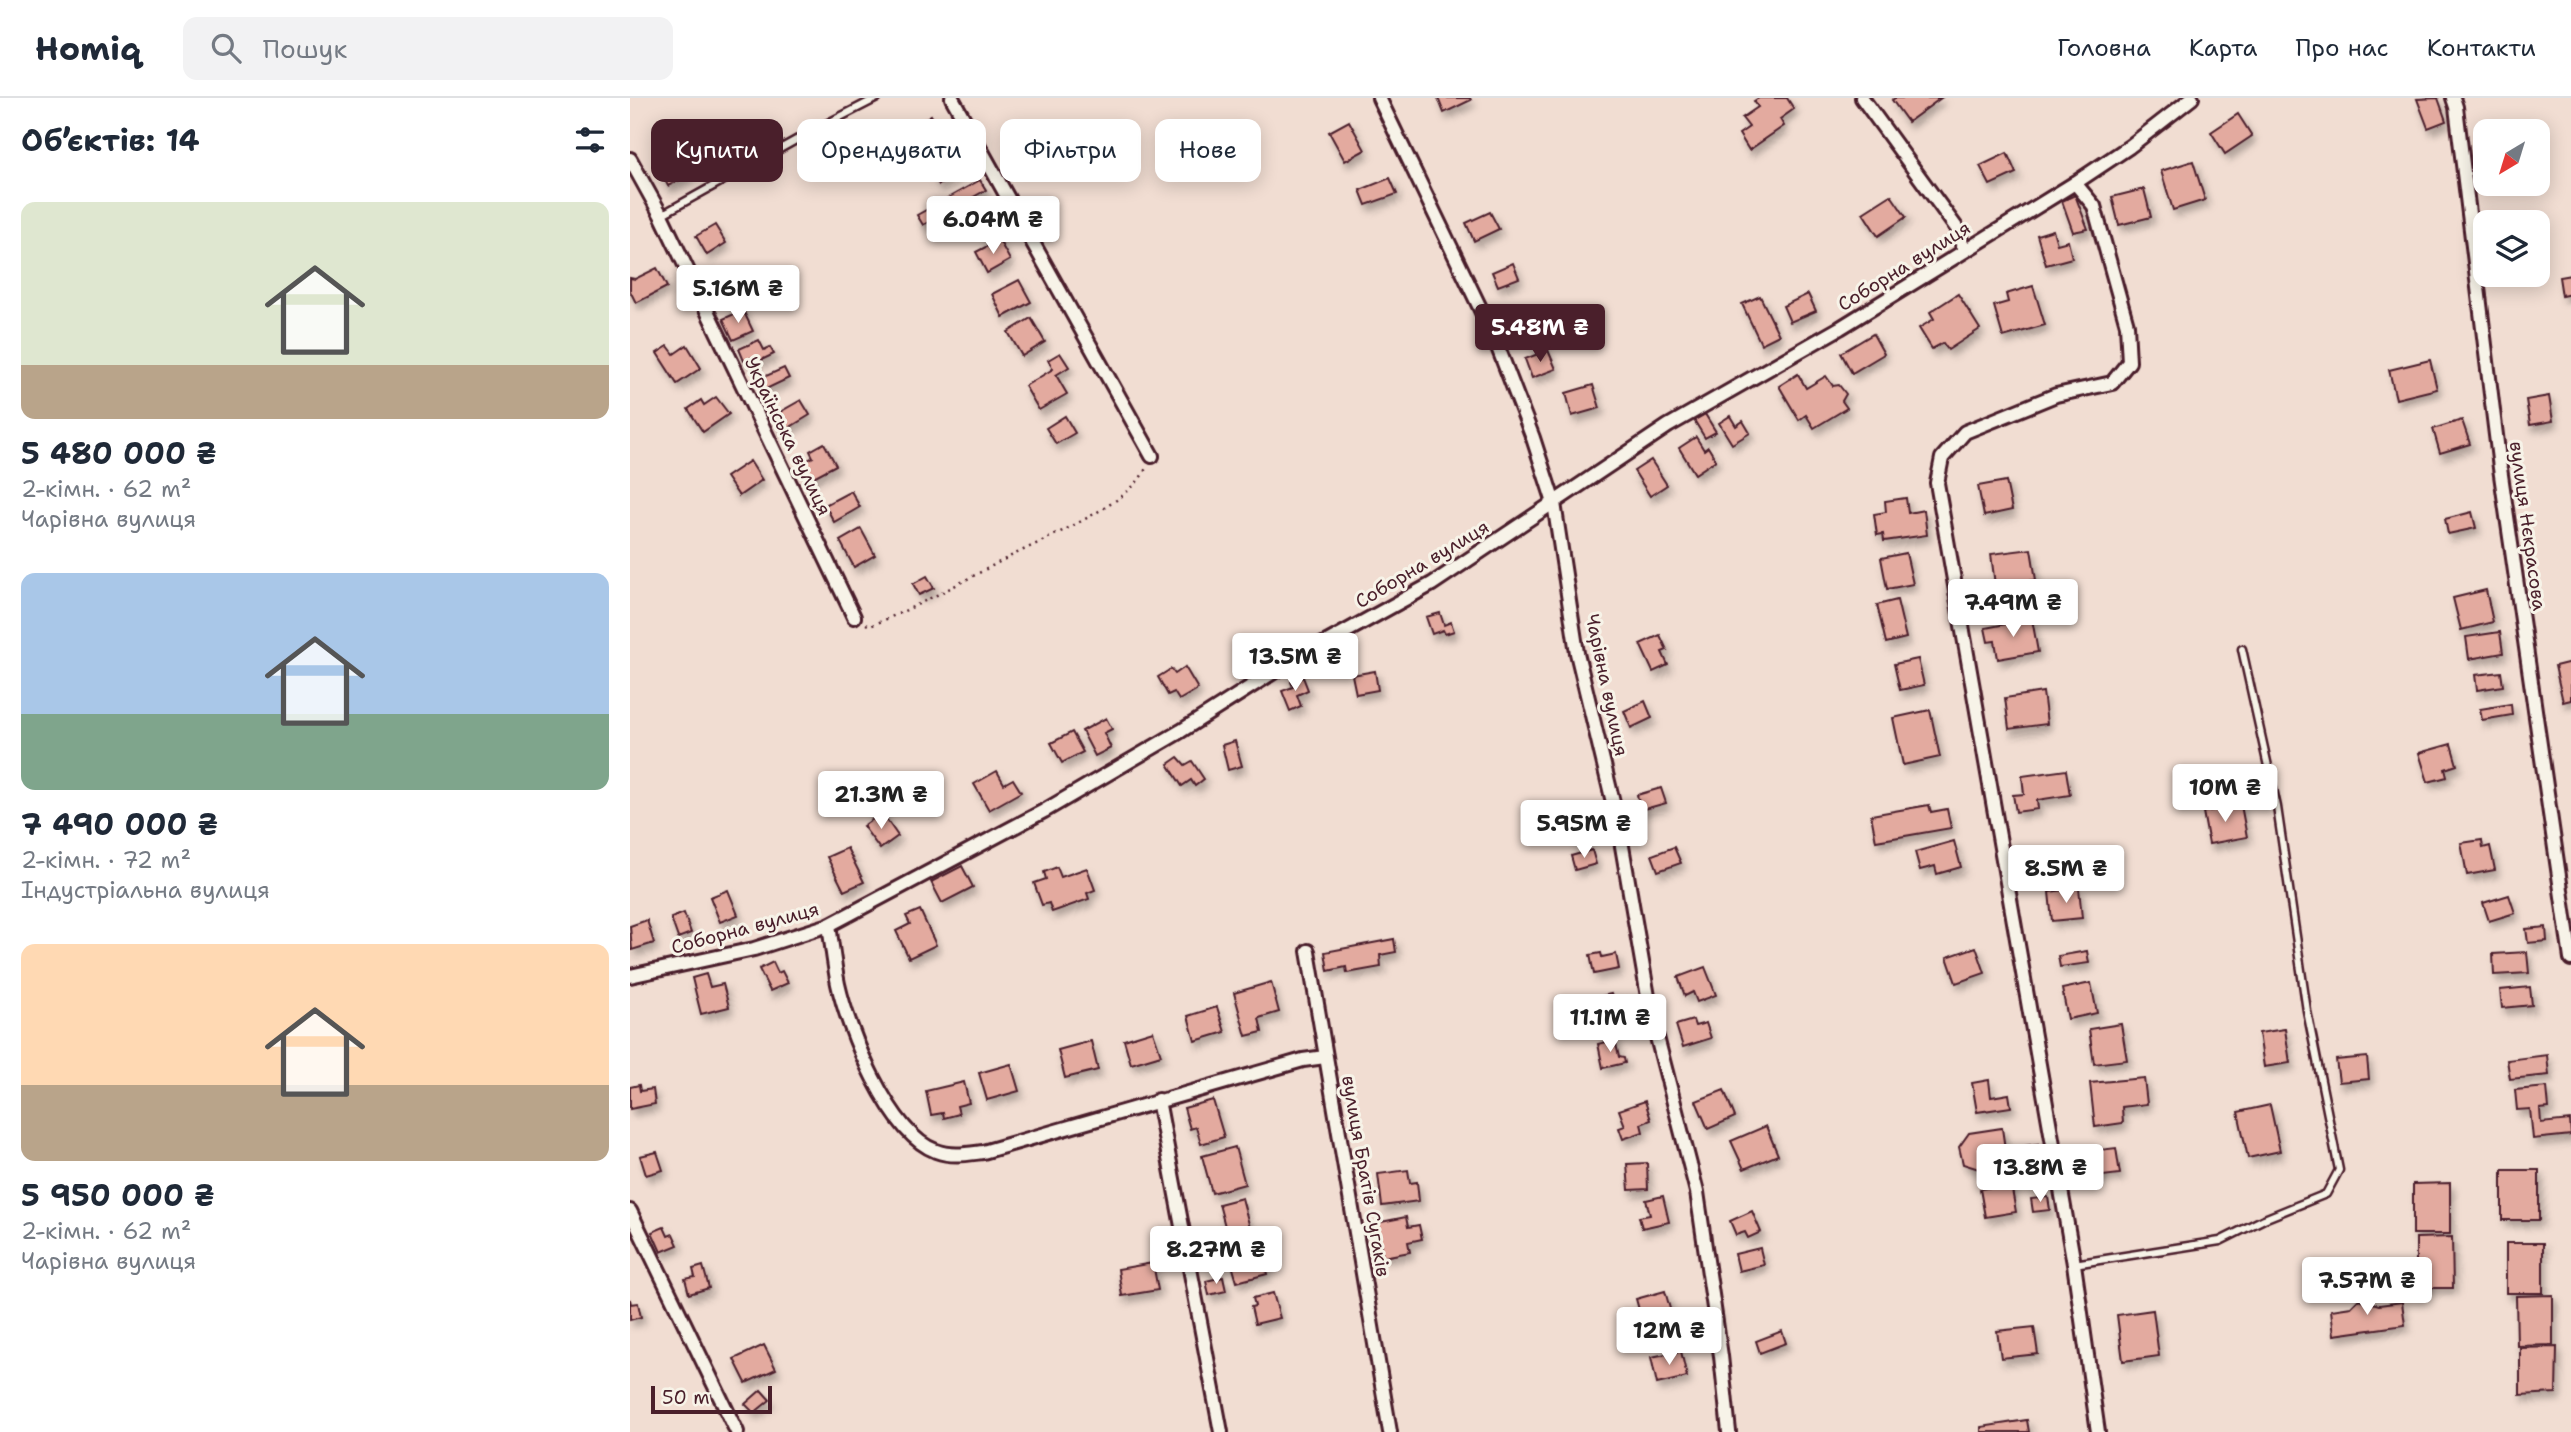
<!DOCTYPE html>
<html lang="uk">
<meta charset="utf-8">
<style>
body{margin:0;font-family:"Shantell Sans",sans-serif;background:#f2f2f3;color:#1f2937;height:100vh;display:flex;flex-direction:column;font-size:26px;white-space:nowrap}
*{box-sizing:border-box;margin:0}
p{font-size:23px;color:#747a83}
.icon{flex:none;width:38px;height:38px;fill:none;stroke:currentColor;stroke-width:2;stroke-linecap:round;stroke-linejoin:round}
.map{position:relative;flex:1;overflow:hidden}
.sheet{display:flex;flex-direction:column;background:#fff;width:630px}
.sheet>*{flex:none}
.top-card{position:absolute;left:21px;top:21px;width:665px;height:63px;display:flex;gap:14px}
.needle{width:46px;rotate:218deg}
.tools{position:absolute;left:1843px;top:21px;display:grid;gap:14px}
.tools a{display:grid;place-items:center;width:77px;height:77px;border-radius:14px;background:#fff;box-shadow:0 4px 18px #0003;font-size:35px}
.scale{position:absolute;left:21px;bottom:18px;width:121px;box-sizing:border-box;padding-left:7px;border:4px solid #4a1f2b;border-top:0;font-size:19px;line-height:24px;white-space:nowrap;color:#4a1f2b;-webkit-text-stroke:5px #f7f3e8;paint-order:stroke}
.price{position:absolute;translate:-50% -60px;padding:0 16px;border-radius:7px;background:#fff;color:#222;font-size:23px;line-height:46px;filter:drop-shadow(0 2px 4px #0008)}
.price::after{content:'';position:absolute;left:50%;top:42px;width:21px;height:16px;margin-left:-10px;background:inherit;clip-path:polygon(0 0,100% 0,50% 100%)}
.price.current{background:#4a1f2b;color:#fff}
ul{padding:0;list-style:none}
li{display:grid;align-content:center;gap:14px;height:371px;padding:0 21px}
li span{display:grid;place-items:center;height:217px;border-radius:14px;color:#555}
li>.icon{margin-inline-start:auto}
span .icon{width:126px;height:126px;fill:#fffc;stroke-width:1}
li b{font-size:30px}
h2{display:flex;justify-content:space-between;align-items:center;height:84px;padding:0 21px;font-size:30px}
.pill{padding:0 24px;border-radius:14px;background:#fff;box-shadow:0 4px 18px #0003;font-size:24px;line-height:63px}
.pill.current{background:#4a1f2b;color:#fff}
header{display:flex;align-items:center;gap:42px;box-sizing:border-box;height:98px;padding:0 35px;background:#fff;border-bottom:2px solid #e0e1e3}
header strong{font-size:33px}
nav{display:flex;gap:38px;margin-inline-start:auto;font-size:24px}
.search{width:490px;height:63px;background:#f2f2f3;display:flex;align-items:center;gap:18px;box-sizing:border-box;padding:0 24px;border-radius:14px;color:#747a83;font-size:26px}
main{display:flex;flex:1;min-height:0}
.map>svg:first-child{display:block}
.building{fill:#e3aa9f;stroke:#4a1f2b;stroke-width:2;filter:url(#shadow)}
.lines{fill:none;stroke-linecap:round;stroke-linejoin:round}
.lane-casing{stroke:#4a1f2b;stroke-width:11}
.street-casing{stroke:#4a1f2b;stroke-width:18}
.path{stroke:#4a1f2b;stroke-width:2.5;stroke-dasharray:2 5;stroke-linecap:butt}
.lane{stroke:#f7f3e8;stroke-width:6}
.street{stroke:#f7f3e8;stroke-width:12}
.labels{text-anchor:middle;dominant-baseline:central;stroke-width:6;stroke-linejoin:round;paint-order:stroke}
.street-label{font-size:19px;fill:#4a1f2b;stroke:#f7f3e8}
</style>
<header>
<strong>Homiq</strong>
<div class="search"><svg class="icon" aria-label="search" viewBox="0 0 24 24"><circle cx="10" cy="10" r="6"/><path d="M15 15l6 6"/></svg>Пошук</div>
<nav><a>Головна</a><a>Карта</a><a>Про нас</a><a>Контакти</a></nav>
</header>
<main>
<section class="sheet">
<h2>Об’єктів: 14<svg class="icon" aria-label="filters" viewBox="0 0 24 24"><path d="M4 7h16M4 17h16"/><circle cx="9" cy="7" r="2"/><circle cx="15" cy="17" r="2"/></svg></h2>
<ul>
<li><span style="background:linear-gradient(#dfe7d0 75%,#b9a48a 0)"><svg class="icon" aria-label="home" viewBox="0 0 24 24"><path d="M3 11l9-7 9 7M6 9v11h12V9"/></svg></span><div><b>5 480 000 ₴</b><p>2-кімн. · 62 m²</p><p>Чарівна вулиця</p></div></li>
<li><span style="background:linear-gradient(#a9c7e8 65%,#7fa58c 0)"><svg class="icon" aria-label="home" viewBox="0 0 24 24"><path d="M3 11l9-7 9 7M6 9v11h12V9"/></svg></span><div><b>7 490 000 ₴</b><p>2-кімн. · 72 m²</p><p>Індустріальна вулиця</p></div></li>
<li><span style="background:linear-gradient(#ffd9b3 65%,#b9a48a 0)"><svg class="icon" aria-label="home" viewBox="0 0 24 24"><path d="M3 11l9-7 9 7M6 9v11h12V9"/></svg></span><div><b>5 950 000 ₴</b><p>2-кімн. · 62 m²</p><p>Чарівна вулиця</p></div></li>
</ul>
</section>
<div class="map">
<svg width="1941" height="1334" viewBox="0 0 1941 1334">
<defs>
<filter id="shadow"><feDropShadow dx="3.5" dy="6" stdDeviation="3.5" flood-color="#0004"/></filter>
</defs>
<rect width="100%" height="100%" fill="#f1ddd2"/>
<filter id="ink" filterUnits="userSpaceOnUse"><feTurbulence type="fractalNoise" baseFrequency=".0143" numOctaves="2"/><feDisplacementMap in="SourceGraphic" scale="14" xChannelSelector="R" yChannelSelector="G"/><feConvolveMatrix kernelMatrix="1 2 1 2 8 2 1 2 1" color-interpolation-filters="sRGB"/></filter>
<g filter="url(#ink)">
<g class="building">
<polygon points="808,0 840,0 841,2 814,15"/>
<polygon points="1129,0 1157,0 1164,11 1150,21 1154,28 1119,52 1109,36 1119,29 1112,20 1128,9 1124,3"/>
<polygon points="1265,0 1311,0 1278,24 1262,2"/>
<polygon points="1808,0 1816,23 1798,30 1787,1"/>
<polygon points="1608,16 1622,38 1595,56 1581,34"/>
<polygon points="301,17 311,34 296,42 287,26"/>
<polygon points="719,23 735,52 715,63 699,34"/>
<polygon points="326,51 337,71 309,87 297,67"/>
<polygon points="48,54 60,77 38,88 26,66"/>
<polygon points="1377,55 1386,75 1360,87 1350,68"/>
<polygon points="1563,63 1575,102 1543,112 1531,73"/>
<polygon points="760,80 767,96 736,107 730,92"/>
<polygon points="350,82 356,92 293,127 287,117"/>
<polygon points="1514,91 1521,119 1489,127 1482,99"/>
<polygon points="1261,97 1276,119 1248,138 1233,115"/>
<polygon points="1445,97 1458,131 1443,134 1432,103"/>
<polygon points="860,114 869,131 844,143 836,125"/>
<polygon points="375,115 381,126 364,135 358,124"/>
<polygon points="85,127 96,145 77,157 66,138"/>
<polygon points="1423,132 1427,146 1438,143 1442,160 1416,167 1407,137"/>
<polygon points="369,142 380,162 357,175 346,154"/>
<polygon points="883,165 889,180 868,188 862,174"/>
<polygon points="27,170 37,189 6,205 0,193 0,180 5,181"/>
<polygon points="1941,177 1941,196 1932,198 1929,179"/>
<polygon points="389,182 401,204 373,219 362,196"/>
<polygon points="1403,188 1415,227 1373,239 1364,208 1378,204 1376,196"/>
<polygon points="1178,196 1186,213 1160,224 1153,208"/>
<polygon points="1328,196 1350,231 1318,252 1313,245 1302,251 1289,230 1304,221 1300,214"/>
<polygon points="1130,198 1149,237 1131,246 1112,206"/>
<polygon points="900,209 905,226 883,233 878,216"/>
<polygon points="113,212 123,233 103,242 93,221"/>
<polygon points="401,220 415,244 392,258 378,234"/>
<polygon points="1243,236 1254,256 1222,275 1211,255"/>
<polygon points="129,242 134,252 140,249 144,256 125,265 123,259 114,263 109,251"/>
<polygon points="57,247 71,270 47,286 27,255 38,248 44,256"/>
<polygon points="918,252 926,271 902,280 895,261"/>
<polygon points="430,255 439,269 426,277 437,296 409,312 395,288 423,271 418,262"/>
<polygon points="1800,262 1807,291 1766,301 1759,272"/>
<polygon points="154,270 159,280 132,293 127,282"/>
<polygon points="1168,276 1176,290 1196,278 1203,288 1209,287 1216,296 1212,303 1217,310 1184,330 1176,317 1169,322 1149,288"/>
<polygon points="963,287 970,310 942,318 936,295"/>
<polygon points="1919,298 1923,323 1900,327 1896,302"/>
<polygon points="86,299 99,316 73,334 58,311 71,302 74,307"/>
<polygon points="171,302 180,317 152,334 143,318"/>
<polygon points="1075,316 1086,334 1075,340 1064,322"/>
<polygon points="435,318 445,335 426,346 416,330"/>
<polygon points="1100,318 1106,328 1113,323 1120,335 1102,346 1089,325"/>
<polygon points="1832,322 1840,346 1810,355 1803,331"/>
<polygon points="1066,339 1074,352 1078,349 1086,362 1065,376 1049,350"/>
<polygon points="194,345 206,367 178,382 169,367 183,359 180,353"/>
<polygon points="1021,362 1037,387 1020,398 1004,373"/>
<polygon points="120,363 132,382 109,398 96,379"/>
<polygon points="1376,383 1382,412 1354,418 1348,388"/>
<polygon points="221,393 230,409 204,424 195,407"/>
<polygon points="1276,400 1278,415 1294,412 1297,437 1254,443 1253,436 1247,437 1244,416 1256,414 1255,403"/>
<polygon points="1842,414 1846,430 1818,436 1815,421"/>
<polygon points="231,431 245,457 224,469 210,443"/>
<polygon points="1401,451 1406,482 1365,487 1361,456"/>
<polygon points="1276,455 1283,486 1257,491 1251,460"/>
<polygon points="297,478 304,490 289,497 283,486"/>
<polygon points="1856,492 1863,524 1831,532 1823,500"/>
<polygon points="1267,502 1276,540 1256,545 1247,507"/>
<polygon points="810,515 814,527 821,524 824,533 815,536 813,532 802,536 796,519"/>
<polygon points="1402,521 1408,554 1368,561 1365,543 1358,544 1355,530"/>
<polygon points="1870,534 1873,555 1839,561 1836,539"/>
<polygon points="1030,537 1037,552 1032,554 1038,567 1023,574 1010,546"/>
<polygon points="1288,561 1294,587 1270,592 1264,566"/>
<polygon points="1941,564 1941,602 1933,604 1925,568"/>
<polygon points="555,569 568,591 549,602 544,594 538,597 528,579 541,571 545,576"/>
<polygon points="745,573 748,592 726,596 722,577"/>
<polygon points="1871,574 1873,588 1847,592 1845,577"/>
<polygon points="673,579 678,592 667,597 671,608 660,613 652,593 663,589 661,584"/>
<polygon points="1413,594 1417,626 1379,631 1375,600"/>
<polygon points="1015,603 1022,620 1001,630 994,613"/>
<polygon points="1881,606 1882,617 1852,622 1850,611"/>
<polygon points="1300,612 1310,659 1273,667 1263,620"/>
<polygon points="476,620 482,631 474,635 481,650 465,658 452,633"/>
<polygon points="442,634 453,654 432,665 421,645"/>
<polygon points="605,643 612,668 598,672 592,647"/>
<polygon points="1821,646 1827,667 1815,671 1817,679 1798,684 1789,655"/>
<polygon points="548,659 555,667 562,663 574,681 565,688 561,682 552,688 538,666"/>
<polygon points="1436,672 1440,697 1407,702 1408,711 1386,714 1383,697 1394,696 1392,678"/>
<polygon points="367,673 374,686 383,681 391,694 359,712 344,686"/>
<polygon points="1031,690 1036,705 1011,712 1007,697"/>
<polygon points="1299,707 1301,714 1317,711 1321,730 1246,743 1241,717"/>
<polygon points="1611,707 1617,739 1579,746 1573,714"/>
<polygon points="252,715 268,738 250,751 233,728"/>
<polygon points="1852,742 1853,750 1860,748 1865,772 1837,777 1831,745"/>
<polygon points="1324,743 1331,769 1307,776 1305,768 1290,772 1285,754"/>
<polygon points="1044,749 1051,765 1028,773 1022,757"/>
<polygon points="217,750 234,784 214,793 197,759"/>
<polygon points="962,752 966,766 945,772 941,758"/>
<polygon points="332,768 343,789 312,805 301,784"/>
<polygon points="427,769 431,779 457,770 465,792 457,795 459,801 422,814 419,805 412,807 404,785 416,781 414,774"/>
<polygon points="1449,790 1452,820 1422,823 1419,794"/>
<polygon points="98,792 108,817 90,824 80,799"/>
<polygon points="1879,797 1885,815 1859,823 1853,805"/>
<polygon points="290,812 306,847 279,860 266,833 280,826 276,818"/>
<polygon points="54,815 61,835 48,840 41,820"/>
<polygon points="17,822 24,845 2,852 0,828"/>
<polygon points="1916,829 1917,843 1898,845 1896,831"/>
<polygon points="764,841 766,854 750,857 751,869 717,875 716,869 698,873 695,854"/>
<polygon points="1346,849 1355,875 1326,885 1317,859"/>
<polygon points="1457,853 1459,865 1430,869 1428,858"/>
<polygon points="1897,854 1899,875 1864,877 1863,856"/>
<polygon points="971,855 972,859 986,856 989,871 964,876 960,857"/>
<polygon points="143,864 148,875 152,873 158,885 140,893 129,871"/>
<polygon points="1075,869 1086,897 1067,904 1063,894 1055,898 1048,879"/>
<polygon points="76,876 80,889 93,886 99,909 71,916 62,880"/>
<polygon points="641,884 649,914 629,920 632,934 616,938 604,895"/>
<polygon points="1461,885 1467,915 1438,921 1432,891"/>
<polygon points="1900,889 1902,907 1872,910 1870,892"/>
<polygon points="981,896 983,901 997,899 999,912 971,917 968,899"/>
<polygon points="587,909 595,934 565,943 558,918"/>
<polygon points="1063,922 1065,928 1076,925 1081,940 1053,949 1046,927"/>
<polygon points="1491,926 1497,962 1464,966 1459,931"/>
<polygon points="1655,931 1660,965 1634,969 1629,935"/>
<polygon points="523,933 531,957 501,966 494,942"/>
<polygon points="985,942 989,959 994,960 995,965 973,970 968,946"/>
<polygon points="461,943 468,972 435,980 428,952"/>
<polygon points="1917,957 1919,977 1880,981 1877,962"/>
<polygon points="1737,959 1739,981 1709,984 1706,962"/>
<polygon points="381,966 389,993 357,1002 349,975"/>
<polygon points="1514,980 1517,1006 1492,1009 1493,1025 1465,1029 1460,985"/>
<polygon points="1359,982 1361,999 1379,996 1381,1009 1347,1014 1342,985"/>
<polygon points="334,984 339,1005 327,1008 329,1016 314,1020 313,1015 301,1017 296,993"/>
<polygon points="9,987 10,993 23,991 25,1006 0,1011 0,989"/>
<polygon points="1917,989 1919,1010 1910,1011 1911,1025 1940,1022 1941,1037 1903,1041 1900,1011 1887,1012 1885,992"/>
<polygon points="1094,992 1105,1019 1078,1031 1066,1003"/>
<polygon points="583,1002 594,1039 571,1046 566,1029 560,1031 554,1010"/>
<polygon points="1015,1003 1021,1022 1011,1026 1013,1034 993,1041 989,1030 995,1028 989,1012"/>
<polygon points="1640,1007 1650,1053 1618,1060 1608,1014"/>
<polygon points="1136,1028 1148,1057 1114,1071 1101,1043"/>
<polygon points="1372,1030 1375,1051 1408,1046 1411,1062 1352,1072 1333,1066 1329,1049 1339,1035"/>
<polygon points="605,1049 615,1086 582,1095 572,1058"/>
<polygon points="1486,1050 1490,1076 1465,1079 1461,1053"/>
<polygon points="27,1054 33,1072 16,1077 10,1058"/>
<polygon points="1017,1065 1018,1091 999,1092 997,1066"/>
<polygon points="778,1072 780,1085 787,1084 789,1103 752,1108 748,1076"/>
<rect x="1872" y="1072" width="37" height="50"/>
<polygon points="1820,1085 1820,1136 1783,1136 1783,1086"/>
<polygon points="1381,1086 1386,1114 1355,1119 1350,1091"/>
<polygon points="1033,1098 1039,1124 1012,1130 1009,1119 1020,1117 1016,1102"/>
<polygon points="1418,1099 1420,1112 1403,1114 1401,1101"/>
<polygon points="612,1100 620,1130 597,1136 589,1106"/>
<polygon points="1122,1113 1131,1134 1118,1140 1115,1134 1106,1137 1100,1123"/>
<polygon points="776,1119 778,1129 789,1127 792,1141 778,1144 780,1154 753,1159 746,1125"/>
<polygon points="34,1129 38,1138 43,1136 48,1147 31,1154 22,1134"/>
<polygon points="1822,1139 1823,1190 1786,1190 1786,1140"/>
<rect x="1876" y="1145" width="37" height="50"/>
<polygon points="1130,1150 1134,1167 1109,1173 1105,1156"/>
<polygon points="631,1152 637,1176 607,1184 600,1160"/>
<polygon points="523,1165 528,1192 492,1198 488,1171"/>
<polygon points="73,1168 79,1190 59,1196 55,1181 65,1179 63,1171"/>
<polygon points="593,1179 596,1193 579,1197 576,1183"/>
<polygon points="1035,1193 1042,1218 1013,1226 1006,1201"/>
<polygon points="643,1195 650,1220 625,1226 621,1209 625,1208 623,1200"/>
<polygon points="1923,1197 1923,1247 1887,1248 1886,1198"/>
<polygon points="0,1201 1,1206 8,1205 11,1219 0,1222"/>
<polygon points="1729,1201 1749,1207 1772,1204 1775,1227 1704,1237 1701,1212 1721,1209"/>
<polygon points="1523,1212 1529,1258 1493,1263 1487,1217"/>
<polygon points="1404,1229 1408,1256 1371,1260 1367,1233"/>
<polygon points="1152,1233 1156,1245 1130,1255 1126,1243"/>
<polygon points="134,1247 146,1271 116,1285 104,1261"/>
<polygon points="1927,1249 1926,1295 1890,1297 1890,1250"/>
<polygon points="1051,1253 1057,1279 1027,1286 1021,1259"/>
<polygon points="131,1292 140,1302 124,1315 115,1306"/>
<polygon points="1397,1322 1399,1334 1351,1334 1351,1329"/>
</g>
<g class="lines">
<defs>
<g id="lane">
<polyline points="31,117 175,37 247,0"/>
<polyline points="1444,1166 1590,1143 1634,1121 1696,1096 1709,1072 1677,913 1647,709 1612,551"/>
</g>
<g id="street">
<polyline points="322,0 522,358"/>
<polyline points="749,0 864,239 903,340 924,405 947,555 988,725 1021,916 1067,1094 1091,1258 1099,1334"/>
<polyline points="1232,0 1328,132 1334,153"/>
<polyline points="1823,0 1826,9 1870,370 1941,861"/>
<polyline points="0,61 31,117 224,519"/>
<polyline points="1445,85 1464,108 1497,227 1499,264 1482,285 1426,297 1335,334 1312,360 1307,385 1444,1166 1468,1334"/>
<path d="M199,827C202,847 204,867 208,886C218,931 259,1036 306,1053C322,1059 337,1056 353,1054L673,962L695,959"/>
<polyline points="678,853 760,1334"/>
<polyline points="0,878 124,851 199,827 414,713 551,633 650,570 802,486 1038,328 1210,230 1445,85 1499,49 1562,0"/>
<polyline points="528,1002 591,1334"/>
<polyline points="0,1113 107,1334"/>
</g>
</defs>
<use href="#lane" class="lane-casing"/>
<use href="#street" class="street-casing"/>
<path class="path" d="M236,526L240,528C289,508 333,483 379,459C416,441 454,424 488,401C500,392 510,383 516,370"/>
<use href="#lane" class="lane"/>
<use href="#street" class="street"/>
</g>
</g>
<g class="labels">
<g class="street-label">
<text transform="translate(1274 168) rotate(-32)">Соборна вулиця</text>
<text transform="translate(158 338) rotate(64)">Українська вулиця</text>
<text transform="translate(1898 428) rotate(82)">вулиця Нєкрасова</text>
<text transform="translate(792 466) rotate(-31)">Соборна вулиця</text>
<text transform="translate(977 587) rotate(78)">Чарівна вулиця</text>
<text transform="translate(115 830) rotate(-15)">Соборна вулиця</text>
<text transform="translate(736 1078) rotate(80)">вулиця Братів Сугаків</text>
</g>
</g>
</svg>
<div class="tools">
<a><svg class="needle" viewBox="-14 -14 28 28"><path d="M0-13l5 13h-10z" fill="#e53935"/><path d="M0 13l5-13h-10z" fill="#747a83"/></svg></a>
<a><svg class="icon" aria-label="layers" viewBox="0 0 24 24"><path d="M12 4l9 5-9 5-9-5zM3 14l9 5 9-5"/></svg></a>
</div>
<div class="scale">50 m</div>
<b class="price" style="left:363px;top:158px">6.04M ₴</b>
<b class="price" style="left:108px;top:227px">5.16M ₴</b>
<b class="price current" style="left:910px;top:266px">5.48M ₴</b>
<b class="price" style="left:1383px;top:541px">7.49M ₴</b>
<b class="price" style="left:665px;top:595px">13.5M ₴</b>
<b class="price" style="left:1595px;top:726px">10M ₴</b>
<b class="price" style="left:251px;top:733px">21.3M ₴</b>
<b class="price" style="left:954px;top:762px">5.95M ₴</b>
<b class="price" style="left:1436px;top:807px">8.5M ₴</b>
<b class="price" style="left:980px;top:956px">11.1M ₴</b>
<b class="price" style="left:1410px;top:1106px">13.8M ₴</b>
<b class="price" style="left:586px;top:1188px">8.27M ₴</b>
<b class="price" style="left:1737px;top:1219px">7.57M ₴</b>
<b class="price" style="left:1039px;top:1269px">12M ₴</b>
<div class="top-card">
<a class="pill current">Купити</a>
<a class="pill">Орендувати</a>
<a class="pill">Фільтри</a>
<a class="pill">Нове</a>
</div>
</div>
</main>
